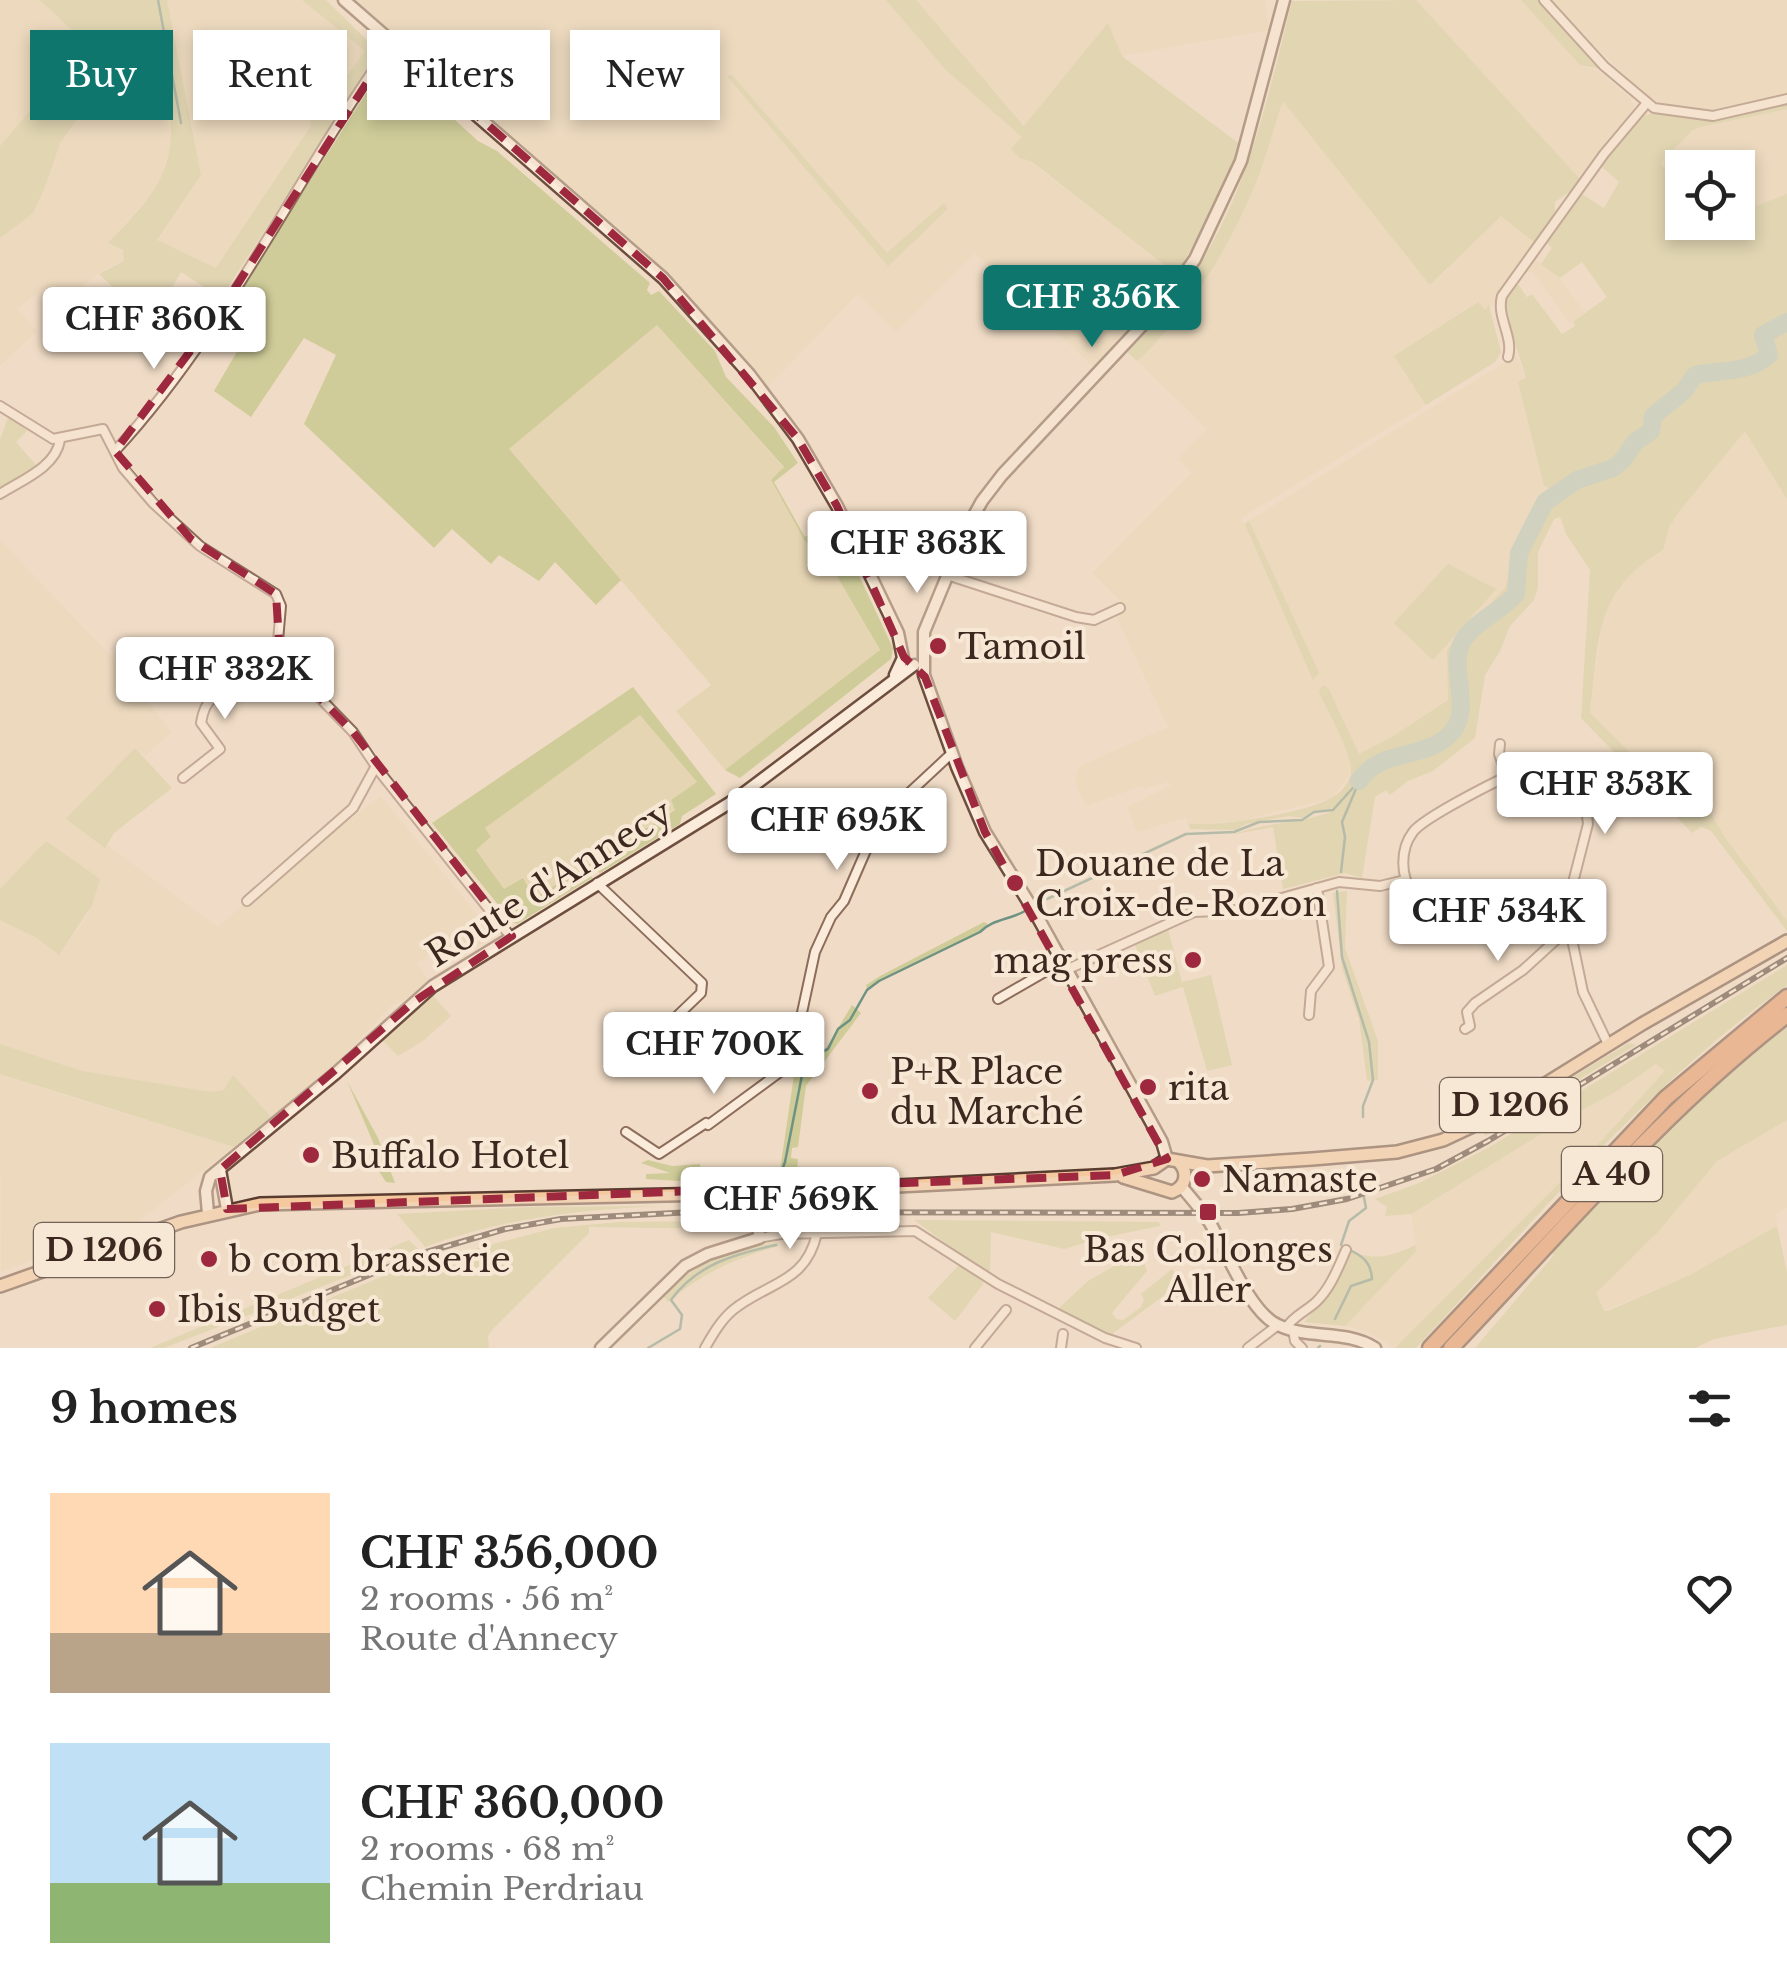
<!DOCTYPE html>
<meta charset="utf-8">
<style>
body{margin:0;font-family:"Libre Baskerville",serif;background:#f2f2f2;color:#222;height:100vh;display:flex;flex-direction:column;font-size:38px;white-space:nowrap}
*{box-sizing:border-box;margin:0}
p{font-size:32px;color:#767676}
.icon{flex:none;width:55px;height:55px;fill:none;stroke:currentColor;stroke-width:2;stroke-linecap:round;stroke-linejoin:round}
.map{position:relative;height:1348px;overflow:hidden}
.sheet{display:flex;flex-direction:column;background:#fff;flex:1}
.sheet>*{flex:none}
.banner{position:absolute;left:30px;top:30px;width:1000px;height:90px;display:flex;gap:20px}
.buttons{position:absolute;left:1665px;top:150px;display:grid;gap:20px}
.buttons a{display:grid;place-items:center;width:90px;height:90px;border-radius:0px;background:#fff;box-shadow:0 5px 15px #0003;font-size:50px}
.price{position:absolute;translate:-50% -85px;padding:0 22px;border-radius:10px;background:#fff;color:#222;font-size:32px;line-height:65px;filter:drop-shadow(0 2px 5px #0008)}
.price::after{content:'';position:absolute;left:50%;top:60px;width:30px;height:22px;margin-left:-15px;background:inherit;clip-path:polygon(0 0,100% 0,50% 100%)}
.price.current{background:#0f766e;color:#fff}
ul{padding:0;list-style:none}
li{display:flex;align-items:center;gap:30px;height:250px;padding:0 50px}
li span{display:grid;place-items:center;flex:none;width:280px;height:200px;border-radius:0px;color:#555}
li>.icon{margin-inline-start:auto}
span .icon{width:120px;height:120px;fill:#fffc;stroke-width:1}
li b{font-size:42px}
h2{display:flex;justify-content:space-between;align-items:center;height:120px;padding:0 50px;font-size:42px}
.pill{padding:0 35px;border-radius:0px;background:#fff;box-shadow:0 5px 15px #0003;font-size:35px;line-height:90px}
.pill.current{background:#0f766e;color:#fff}
.map>svg:first-child{display:block}
.farmland{fill:#e6d5b3;fill-rule:evenodd}
.green{fill:#cfcc99;fill-rule:evenodd}
.lines{fill:none;stroke-linecap:round;stroke-linejoin:round}
.stream{stroke:#6e9383;stroke-width:2.5}
.river{stroke:#a8c4b6;stroke-width:18}
.street-casing{stroke:#8c6c5b;stroke-width:12}
.secondary-casing{stroke:#6e4e3e;stroke-width:15}
.primary-casing{stroke:#5a3b2f;stroke-width:16}
.highway-casing{stroke:#5a3b2f;stroke-width:19}
.street{stroke:#faebda;stroke-width:8}
.secondary{stroke:#faebda;stroke-width:10}
.primary{stroke:#f4c99e;stroke-width:11}
.highway{stroke:#e18b55;stroke-width:14}
.rail-casing{stroke:#3c281f;stroke-width:6}
.rail{stroke:#f7e8d6;stroke-width:2.5;stroke-dasharray:8;stroke-linecap:butt}
.marked{fill:none;stroke:#9e293e;stroke-width:8;stroke-dasharray:20 12;stroke-linejoin:round}
.poi-dot{fill:#9e293e;stroke:#f7e8d6;stroke-width:4}
.labels{text-anchor:middle;dominant-baseline:central;stroke-width:8;stroke-linejoin:round;paint-order:stroke}
.shield{fill:#f7e8d6;stroke:#746256;stroke-width:2.5}
.shield-label{font-size:32px;font-weight:bold;fill:#3c281f}
.poi-label{font-size:35px;fill:#3c281f;stroke:#f7e8d6;text-anchor:start}
.street-label{font-size:35px;fill:#3c281f;stroke:#f7e8d6}
</style>
<div class="map">
<svg width="1787" height="1348" viewBox="0 0 1787 1348">
<rect width="100%" height="100%" fill="#f0dcc6"/>
<g class="farmland">
<polygon points="0,0 40,0 88,44 0,146"/>
<polygon points="167,0 302,0 365,51 328,102 320,101 309,118 312,126 217,268 157,241 201,175"/>
<path d="M354,0H886L933,56L1023,138L1031,161L1037,167L1176,274L1093,367L975,253L896,332L858,294L768,387L678,283ZM732,75L887,254L943,204L948,210L887,265Z"/>
<polygon points="916,0 1265,0 1269,30 1122,56 1108,23 1025,126"/>
<polygon points="1416,0 1521,0 1580,65 1598,71 1630,97 1634,107 1580,179"/>
<polygon points="1549,0 1787,0 1787,94 1713,110 1667,104 1643,94"/>
<polygon points="137,33 159,53 172,117 173,138 163,175 151,194 108,243 123,250 124,261 105,269 59,304 45,287 17,309 37,331 0,366 0,238 33,212 45,187 59,143 71,123 104,84 119,56"/>
<polygon points="1283,100 1430,284 1449,269 1447,267 1501,216 1535,243 1535,259 1560,278 1585,313 1570,324 1533,272 1527,272 1518,284 1485,311 1477,302 1394,356 1426,405 1241,518 1244,524 1516,355 1526,378 1519,382 1544,486 1553,489 1540,499 1505,588 1447,650 1448,700 1392,737 1349,759 1351,772 1333,798 1239,821 1197,824 1188,823 1186,818 1137,832 1127,807 1170,786 1169,782 1144,789 1142,786 1086,806 1077,788 1076,773 1080,766 1168,727 1113,610 1122,603 1092,573 1191,473 1178,459 1207,429 1137,361 1193,300 1227,243 1256,182"/>
<polygon points="1787,109 1787,194 1738,213 1738,168 1682,168 1682,192 1659,163 1693,130 1700,127"/>
<polygon points="657,325 784,468 771,481 804,540 831,566 880,651 725,770 676,711 711,685 508,449"/>
<polygon points="1746,430 1787,499 1787,921 1726,839 1689,778 1680,803 1590,713 1602,623 1609,600 1627,575 1663,550 1669,527 1678,513"/>
<polygon points="0,540 113,658 172,732 145,756 135,748 67,820 105,847 106,844 218,927 328,829 331,834 381,796 494,935 451,964 438,948 417,963 429,981 405,1000 392,1005 335,1065 271,1117 233,1076 224,1090 211,1092 82,1071 0,1044 0,920 37,938 60,954 88,914 99,879 46,841 0,889"/>
<polygon points="640,714 697,782 671,800 675,809 534,898 504,889 476,850 491,838 485,828"/>
<polygon points="432,994 451,1016 423,1041 398,1056 382,1040"/>
<polygon points="1657,1064 1665,1072 1603,1139 1395,1348 1367,1332 1345,1326 1416,1251 1411,1214 1567,1118 1617,1091"/>
<polygon points="0,1074 73,1098 234,1147 136,1223 1,1272"/>
<polygon points="1787,1120 1787,1208 1776,1213 1777,1226 1690,1275 1604,1311 1595,1293 1658,1232 1717,1161"/>
</g>
<g class="green">
<path d="M40,0H167L201,175L157,240L216,268L311,126L309,119L321,101L328,102L365,51L302,0H326L376,49L373,63L221,298L181,272L151,324L99,274L124,261L123,250L108,243C157,192 181,168 167,93C161,60 163,56 137,33L60,143L45,187L33,213L0,238V146L87,44Z"/>
<polygon points="886,0 916,0 1024,126 1108,23 1122,56 1241,145 1203,229 1176,274 1031,161 1020,158 1011,149 1022,137 944,68"/>
<path d="M1416,0L1580,179L1572,190L1555,202V213L1535,243L1501,216L1430,285L1283,101C1273,128 1267,156 1256,182C1229,249 1190,312 1137,361L1127,352L1152,326L1155,327L1160,321L1158,318C1239,234 1265,110 1292,1Z"/>
<polygon points="1521,0 1539,0 1601,69 1580,65"/>
<polygon points="388,59 478,141 497,151 650,283 647,290 651,295 659,291 715,351 726,377 774,427 798,463 774,482 805,537 815,532 832,557 847,550 893,648 891,659 740,778 725,770 880,650 831,566 804,540 771,480 784,467 657,325 509,449 621,580 596,605 555,562 539,581 499,555 491,564 452,529 434,548 304,424 336,355 304,338 251,417 214,391 260,312 236,296"/>
<polygon points="732,75 887,253 944,203 948,209 888,266 727,76"/>
<path d="M1787,104V109L1700,127L1693,130L1660,163L1682,192V222H1738V213L1787,194V499L1745,431L1678,513L1669,527L1663,550C1592,593 1600,638 1590,713L1680,802L1689,777L1726,839L1787,921V931L1711,831L1701,827L1692,833L1581,718L1590,570L1566,534L1560,517L1554,519L1538,552V587L1534,600L1510,626L1500,651L1485,675L1475,738L1433,771L1408,781L1390,795L1386,790L1375,797L1362,878L1345,873L1283,889L1273,827L1235,834C1264,822 1318,822 1337,808L1313,811L1302,818L1289,816L1246,824L1236,830L1190,829L1188,823C1216,828 1310,812 1333,797C1341,793 1350,781 1351,772C1353,754 1327,710 1319,692L1323,685L1328,688L1359,754L1392,737L1448,700L1447,650L1505,588L1531,512L1552,489L1544,486L1518,382L1526,378L1503,304L1518,284L1527,297L1532,294L1562,334L1575,326L1573,322L1607,297L1582,262L1560,278L1541,264L1552,248L1547,243L1582,194L1604,208L1619,182L1601,166L1642,115L1653,114L1710,121Z"/>
<polygon points="1478,302 1485,310 1489,305 1501,352 1495,362 1426,405 1394,356"/>
<polygon points="8,418 16,420 27,431 16,442 36,465 0,491 0,439"/>
<polygon points="1249,521 1319,673 1313,680 1245,524"/>
<polygon points="1448,564 1496,589 1433,660 1394,623"/>
<path d="M633,687L716,794L682,816L680,824L600,873L592,868L589,870L592,878L517,924L512,922L432,823ZM640,715L697,782L671,800L675,810L534,898L523,878L504,889L476,850L491,837L485,828Z"/>
<polygon points="135,748 172,788 114,833 105,848 66,819"/>
<polygon points="46,841 100,879 92,905 59,955 37,938 0,920 0,889"/>
<polygon points="1347,891 1345,948 1378,1041 1378,1080 1367,1081 1359,1019 1342,968 1333,893"/>
<polygon points="984,922 988,924 980,932 879,981 867,990 866,985 880,976"/>
<polygon points="1168,929 1182,982 1211,975 1232,1065 1207,1071 1183,987 1155,996 1135,945"/>
<path d="M1787,965V985C1646,1086 1533,1222 1416,1348H1395L1603,1139L1665,1071L1656,1064L1617,1091L1567,1118L1411,1214L1385,1216L1387,1207L1375,1199L1419,1183L1488,1148Z"/>
<polygon points="852,1005 861,1013 806,1086 798,1147 792,1148 791,1158 798,1159 797,1171 805,1172 804,1180 713,1183 646,1179 646,1174 670,1173 641,1163 648,1160 672,1166 700,1164 701,1172 780,1170 794,1075 808,1056 826,1048"/>
<path d="M1787,1027V1120L1717,1161L1658,1232L1596,1293L1604,1311H1608L1690,1275L1777,1226L1787,1272V1325L1714,1339L1695,1348H1475L1554,1255L1552,1253C1625,1173 1699,1090 1787,1027Z"/>
<polygon points="1629,1043 1636,1045 1485,1136 1483,1131"/>
<polygon points="0,1044 82,1071 211,1092 224,1090 233,1075 271,1117 234,1147 0,1074"/>
<polygon points="347,1081 378,1138 395,1183 386,1182 378,1170 378,1154"/>
<path d="M666,1206C583,1209 503,1218 425,1247L397,1214L531,1207Z"/>
<polygon points="914,1220 1159,1222 1160,1226 1101,1238 1064,1249 991,1232 990,1276"/>
<polygon points="727,1221 727,1229 589,1227 589,1233 492,1330 488,1336 489,1348 210,1348 427,1258 429,1261 554,1228 619,1222"/>
<polygon points="409,1240 418,1249 164,1348 150,1348"/>
<path d="M778,1242L779,1246C734,1259 704,1272 668,1302L662,1294C696,1263 733,1248 778,1242Z"/>
<path d="M1415,1245L1416,1251L1345,1326L1304,1322L1333,1289L1350,1250C1374,1262 1392,1256 1415,1245Z"/>
<polygon points="1140,1251 1147,1271 1112,1313 1116,1319 1123,1320 1141,1307 1144,1300 1141,1294 1172,1269 1182,1282 1112,1334 1065,1316 1058,1309 1088,1281"/>
<polygon points="959,1265 984,1283 955,1321 928,1298"/>
</g>
<g class="lines">
<g class="stream">
<polyline points="158,0 181,123"/>
<polyline points="1341,872 1345,837 1342,822 1358,784"/>
<polyline points="1337,891 1342,957 1369,1042 1373,1080 1363,1106 1363,1117"/>
<polyline points="1047,899 1186,834 1234,832 1259,822 1302,820 1314,812 1333,810 1359,781"/>
<path d="M778,1181L785,1162L804,1065L809,1058L828,1049L838,1029L850,1020L867,990L879,981L980,932C993,919 1009,920 1025,911"/>
<polyline points="774,1216 775,1229"/>
<polyline points="1341,1245 1349,1221 1366,1208 1362,1187"/>
<path d="M1335,1319L1351,1286L1372,1279C1371,1263 1364,1257 1350,1250"/>
<path d="M648,1348L680,1329L682,1315L671,1300C696,1265 734,1254 776,1245"/>
<polyline points="1318,1348 1320,1346"/>
</g>
<path class="river" d="M1359,781C1381,747 1428,761 1453,731C1471,708 1451,672 1460,647C1468,624 1501,612 1516,594L1519,553L1545,502L1577,480L1613,468L1623,460L1635,442L1651,431L1653,416L1684,391L1695,375C1720,370 1750,373 1769,355L1763,335L1787,322"/>
<defs>
<g id="street">
<polyline points="1544,0 1604,66 1654,108 1713,116 1787,99"/>
<path d="M1508,357C1514,337 1496,317 1502,296L1604,154L1646,104"/>
<polyline points="0,406 53,439 103,429 123,468 153,503 200,546 276,594 281,606 278,641 280,657 353,732 379,771 511,937"/>
<path d="M115,451C227,330 297,175 393,42"/>
<path d="M0,494C22,480 56,467 60,440"/>
<polyline points="947,575 1076,617 1094,620 1120,608"/>
<polyline points="1500,744 1499,754 1507,777"/>
<path d="M183,778L220,749L201,723C208,679 235,702 256,692C267,686 278,673 287,665"/>
<polyline points="597,883 702,983 701,993 674,1019"/>
<polyline points="247,901 353,808 376,766"/>
<path d="M1569,928L1413,892C1400,877 1400,849 1413,832C1423,818 1499,779 1518,772C1535,773 1569,786 1581,800C1587,807 1587,816 1588,824L1569,898L1568,920L1583,992L1608,1044"/>
<polyline points="1066,970 1194,912 1239,910 1339,882 1380,886 1405,880"/>
<polyline points="998,999 1062,962"/>
<polyline points="1309,1015 1311,991 1329,967 1317,888"/>
<polyline points="1465,1029 1470,1026 1467,1012 1475,1003 1523,970 1569,928"/>
<polyline points="626,1132 659,1154 706,1123 708,1125 791,1064 815,952 831,917 844,901 871,839 894,807 952,753"/>
<polyline points="759,1238 781,1234 915,1231 998,1284 1105,1338 1136,1348"/>
<path d="M1286,1328C1293,1316 1307,1311 1317,1301C1331,1287 1338,1268 1346,1250"/>
<polyline points="1293,1330 1295,1341 1302,1348"/>
<path d="M705,1348C713,1334 721,1320 733,1310C767,1282 806,1284 817,1233"/>
<polyline points="975,1348 1006,1310"/>
<polyline points="1061,1348 1063,1334"/>
<polyline points="1248,1348 1278,1325"/>
</g>
<g id="secondary">
<polyline points="344,0 663,278 749,374 798,439 837,506 898,633 903,658 895,675"/>
<polyline points="1167,1159 1162,1142 1037,916 985,832 957,767 924,675 924,632 967,528 982,501 1002,475 1164,302 1195,259 1241,161 1284,0"/>
<polyline points="220,1170 227,1209"/>
<path d="M1181,1186C1191,1198 1202,1210 1210,1223C1226,1250 1250,1313 1278,1325C1309,1340 1345,1329 1375,1348"/>
<polyline points="758,1205 810,1202 840,1190"/>
<polyline points="208,1213 206,1191 210,1177 335,1074 433,986 736,799 914,665"/>
<polyline points="601,1348 685,1266 708,1254 759,1238 758,1193"/>
</g>
<g id="primary">
<path d="M1123,1177L1172,1192C1186,1187 1189,1173 1179,1162"/>
<polyline points="0,1286 181,1222 260,1204 758,1193 1115,1175 1154,1168 1167,1159 1207,1166 1312,1159 1397,1152 1443,1140 1492,1117 1642,1024 1787,941"/>
</g>
<g id="highway">
<polyline points="1430,1348 1666,1098 1787,997"/>
<path d="M1451,1348C1560,1234 1661,1112 1787,1015"/>
</g>
</defs>
<use href="#street" class="street-casing"/>
<use href="#secondary" class="secondary-casing"/>
<use href="#primary" class="primary-casing"/>
<use href="#highway" class="highway-casing"/>
<use href="#street" class="street"/>
<use href="#secondary" class="secondary"/>
<use href="#primary" class="primary"/>
<use href="#highway" class="highway"/>
<defs>
<polyline id="rail" points="191,1348 420,1254 505,1229 561,1219 693,1212 1238,1213 1292,1209 1347,1199 1436,1169 1488,1141 1787,958"/>
</defs>
<use href="#rail" class="rail-casing"/>
<use href="#rail" class="rail"/>
</g>
<path d="M0 0H1787V1348H0ZM393,42L663,278L798,439L837,506L904,657L925,677L985,832L1167,1159L1115,1175L227,1209L220,1170L412,1003L512,936L353,732L280,657L276,594L191,539L115,451L219,313Z" fill="#f0dcc6" fill-opacity=".55" fill-rule="evenodd"/>
<path class="marked" d="M393,42L663,278L798,439L837,506L904,657L925,677L985,832L1167,1159L1115,1175L227,1209L220,1170L412,1003L512,936L353,732L280,657L276,594L191,539L115,451L219,313Z"/>
<g class="poi-dot">
<circle cx="938" cy="646" r="10"/>
<circle cx="1015" cy="883" r="10"/>
<circle cx="1193" cy="960" r="10"/>
<circle cx="1148" cy="1087" r="10"/>
<circle cx="870" cy="1091" r="10"/>
<circle cx="311" cy="1155" r="10"/>
<circle cx="1202" cy="1179" r="10"/>
<rect x="1198" y="1202" width="20" height="20" rx="5"/>
<circle cx="209" cy="1259" r="10"/>
<circle cx="157" cy="1309" r="10"/>
</g>
<g class="labels">
<g class="shield">
<rect x="1440" y="1078" width="140" height="54" rx="8"/>
<rect x="1562" y="1147" width="100" height="54" rx="8"/>
<rect x="34" y="1223" width="140" height="54" rx="8"/>
</g>
<g class="shield-label">
<text x="1510" y="1105">D 1206</text>
<text x="1612" y="1174">A 40</text>
<text x="104" y="1250">D 1206</text>
</g>
<g class="poi-label">
<text x="958" y="646">Tamoil</text>
<text x="1035" y="863">Douane de La<tspan x="1035" dy="40">Croix-de-Rozon</tspan></text>
<text x="1173" y="960" text-anchor="end">mag press</text>
<text x="890" y="1071">P+R Place<tspan x="890" dy="40">du Marché</tspan></text>
<text x="1168" y="1087">rita</text>
<text x="331" y="1155">Buffalo Hotel</text>
<text x="1222" y="1179">Namaste</text>
<text x="1208" y="1249" text-anchor="middle">Bas Collonges<tspan x="1208" dy="40">Aller</tspan></text>
<text x="229" y="1259">b com brasserie</text>
<text x="177" y="1309">Ibis Budget</text>
</g>
<g class="street-label">
<text transform="translate(549 883) rotate(-32)">Route d'Annecy</text>
</g>
</g>
</svg>
<div class="buttons">
<a><svg class="icon" aria-label="locate" viewBox="0 0 24 24"><circle cx="12" cy="12" r="6"/><path d="M12 2v4M12 18v4M2 12h4M18 12h4"/></svg></a>
</div>
<b class="price current" style="left:1092px;top:350px">CHF 356K</b>
<b class="price" style="left:154px;top:372px">CHF 360K</b>
<b class="price" style="left:917px;top:596px">CHF 363K</b>
<b class="price" style="left:225px;top:722px">CHF 332K</b>
<b class="price" style="left:1605px;top:837px">CHF 353K</b>
<b class="price" style="left:837px;top:873px">CHF 695K</b>
<b class="price" style="left:1498px;top:964px">CHF 534K</b>
<b class="price" style="left:714px;top:1097px">CHF 700K</b>
<b class="price" style="left:790px;top:1252px">CHF 569K</b>
<div class="banner">
<a class="pill current">Buy</a>
<a class="pill">Rent</a>
<a class="pill">Filters</a>
<a class="pill">New</a>
</div>
</div>
<section class="sheet">
<h2>9 homes<svg class="icon" aria-label="filters" viewBox="0 0 24 24"><path d="M4 7h16M4 17h16"/><circle cx="9" cy="7" r="2"/><circle cx="15" cy="17" r="2"/></svg></h2>
<ul>
<li><span style="background:linear-gradient(#ffd9b3 70%,#b9a48a 0)"><svg class="icon" aria-label="home" viewBox="0 0 24 24"><path d="M3 11l9-7 9 7M6 9v11h12V9"/></svg></span><div><b>CHF 356,000</b><p>2 rooms · 56 m²</p><p>Route d'Annecy</p></div><svg class="icon" aria-label="heart" viewBox="0 0 24 24"><path d="M12 20l-8-8c-3-5 5-10 8-4 3-6 11-1 8 4z"/></svg></li>
<li><span style="background:linear-gradient(#bfe0f5 70%,#8fb573 0)"><svg class="icon" aria-label="home" viewBox="0 0 24 24"><path d="M3 11l9-7 9 7M6 9v11h12V9"/></svg></span><div><b>CHF 360,000</b><p>2 rooms · 68 m²</p><p>Chemin Perdriau</p></div><svg class="icon" aria-label="heart" viewBox="0 0 24 24"><path d="M12 20l-8-8c-3-5 5-10 8-4 3-6 11-1 8 4z"/></svg></li>
</ul>
</section>
